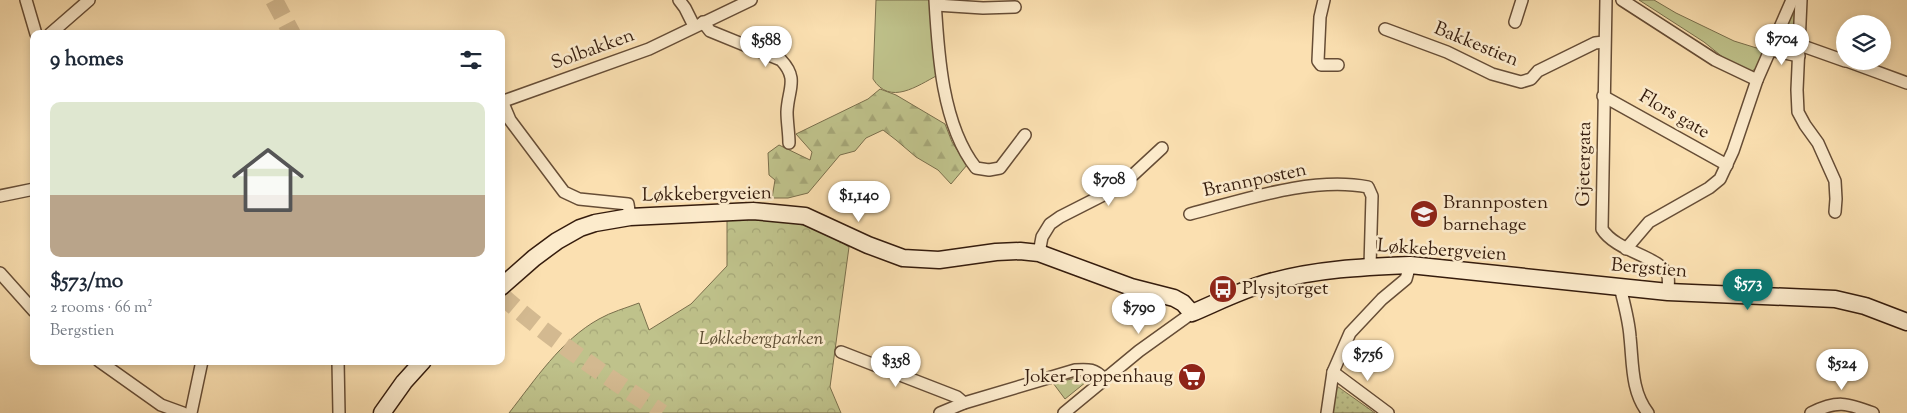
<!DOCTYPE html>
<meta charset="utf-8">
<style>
body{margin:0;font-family:"Sorts Mill Goudy",serif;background:#f2f2f3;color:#1f2937;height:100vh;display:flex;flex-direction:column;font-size:19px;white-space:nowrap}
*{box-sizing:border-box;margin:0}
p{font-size:16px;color:#747a83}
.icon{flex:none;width:28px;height:28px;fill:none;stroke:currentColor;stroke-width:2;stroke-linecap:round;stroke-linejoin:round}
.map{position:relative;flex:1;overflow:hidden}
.panel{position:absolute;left:30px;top:30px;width:475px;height:335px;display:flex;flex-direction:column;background:#fff;border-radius:10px;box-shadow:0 2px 8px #0003}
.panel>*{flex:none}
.tools{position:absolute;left:1836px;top:15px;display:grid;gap:10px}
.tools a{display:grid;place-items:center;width:55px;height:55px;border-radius:50%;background:#fff;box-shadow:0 2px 8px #0003;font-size:25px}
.price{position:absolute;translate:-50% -42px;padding:0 11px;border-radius:18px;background:#fff;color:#222;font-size:16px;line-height:32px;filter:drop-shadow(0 1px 2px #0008)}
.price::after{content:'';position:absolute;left:50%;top:30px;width:15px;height:11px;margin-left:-8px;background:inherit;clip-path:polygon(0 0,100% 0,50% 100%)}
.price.selected{background:#0f766e;color:#fff}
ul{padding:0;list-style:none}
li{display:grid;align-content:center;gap:10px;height:265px;padding:0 20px}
li span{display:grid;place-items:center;height:155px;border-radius:10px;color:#555}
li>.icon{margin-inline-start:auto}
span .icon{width:90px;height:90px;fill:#fffc;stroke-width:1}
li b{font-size:21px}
h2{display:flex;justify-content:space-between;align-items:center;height:60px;padding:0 20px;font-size:21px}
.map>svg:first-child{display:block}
.grass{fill:#bfc28b;stroke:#7a6f4c}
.forest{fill:url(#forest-firs);stroke:#7a6f4c}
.park{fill:url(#park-crowns);stroke:#7a6f4c}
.garden{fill:url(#garden-dots);stroke:#7a6f4c}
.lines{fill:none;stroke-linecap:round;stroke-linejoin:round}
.primary-tunnel{stroke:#d3b990;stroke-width:18;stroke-dasharray:18 9;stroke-linecap:butt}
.street-casing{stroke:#664d36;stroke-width:14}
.secondary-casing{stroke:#351c0d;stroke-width:19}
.street{stroke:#fcebcc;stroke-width:11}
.secondary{stroke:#fcebcc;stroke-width:16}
.labels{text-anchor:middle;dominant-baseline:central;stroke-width:5;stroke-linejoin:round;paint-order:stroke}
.street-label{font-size:19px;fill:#351c0d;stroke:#fcebcc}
.poi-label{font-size:19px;fill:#351c0d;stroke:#fcebcc;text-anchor:start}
.park-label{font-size:19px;font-style:italic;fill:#5e4e33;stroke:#fcebcc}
</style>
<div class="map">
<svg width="1907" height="413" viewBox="0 0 1907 413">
<defs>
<pattern id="forest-firs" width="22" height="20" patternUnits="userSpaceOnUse" patternTransform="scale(1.25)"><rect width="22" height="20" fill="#bfc28b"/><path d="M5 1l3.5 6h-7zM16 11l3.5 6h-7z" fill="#a5a677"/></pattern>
<pattern id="park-crowns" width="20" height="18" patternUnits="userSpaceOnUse" patternTransform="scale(1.25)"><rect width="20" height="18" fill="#bfc28b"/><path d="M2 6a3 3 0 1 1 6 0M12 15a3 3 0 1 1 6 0" fill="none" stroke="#a5a677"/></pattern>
<pattern id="garden-dots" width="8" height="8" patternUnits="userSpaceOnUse" patternTransform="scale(1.25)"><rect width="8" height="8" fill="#bfc28b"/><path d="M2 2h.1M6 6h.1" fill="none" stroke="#a5a677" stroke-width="1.8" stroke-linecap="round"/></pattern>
</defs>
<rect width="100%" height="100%" fill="#fbe0b1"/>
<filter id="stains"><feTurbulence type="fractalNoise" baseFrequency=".004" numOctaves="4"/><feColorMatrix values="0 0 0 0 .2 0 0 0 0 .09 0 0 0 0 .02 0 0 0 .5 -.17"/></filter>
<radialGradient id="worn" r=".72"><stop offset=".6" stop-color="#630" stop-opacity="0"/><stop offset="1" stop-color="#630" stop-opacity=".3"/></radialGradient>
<g class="grass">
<path d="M876,0H931L938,75C917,86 890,106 873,79Z"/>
<polygon points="1639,0 1654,0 1676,13 1734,41 1763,50 1764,51 1757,68 1750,72 1735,67 1704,42"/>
<polygon points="1797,0 1796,40 1792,50 1778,46"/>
<polygon points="1086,376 1088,379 1086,382 1065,399 1053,383"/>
</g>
<polygon class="forest" points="880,89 896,95 945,124 952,142 967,165 951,184 938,170 916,157 896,140 883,130 866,138 855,151 840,155 808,193 788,198 772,198 775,180 769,175 768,153 779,145 810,160 812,152 796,134 868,99"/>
<path class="park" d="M727,219L785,221L820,229L849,247L830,387L841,413H509C535,380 561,340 599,319C611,312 626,308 639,303L649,330L691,304L727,266Z"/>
<polygon class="garden" points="1334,384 1375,413 1330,413"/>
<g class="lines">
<g class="primary-tunnel">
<polyline points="274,0 292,34"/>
<path d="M501,295C551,340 607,376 662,413"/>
</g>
<defs>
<g id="street">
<polyline points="26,0 36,34"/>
<polyline points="679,0 685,8 694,26"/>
<path d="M935,0C938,53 942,125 976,168L989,170L1000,168L1025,135"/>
<polyline points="1324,0 1320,17 1318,61 1321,65 1338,65"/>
<path d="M1606,0L1602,229C1616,252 1661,256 1668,276C1669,281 1668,287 1668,292"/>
<polyline points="1622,0 1715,60 1757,80"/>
<polyline points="1801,0 1797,90 1798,112 1805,125 1818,143 1835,181 1836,199 1835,212"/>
<polyline points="936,5 983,8 1015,7"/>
<path d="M703,22L710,31L781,60C799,79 788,89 787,112C787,122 789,133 789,143"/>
<polyline points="1515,22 1522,0"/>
<polyline points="1385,29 1447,52 1492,74 1521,82 1531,79 1538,71 1595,43 1604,42"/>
<polyline points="50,34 89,0"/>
<polyline points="1800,45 1845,61"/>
<polyline points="1770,50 1799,56"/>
<polyline points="1847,61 1907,83"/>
<polyline points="1603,96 1727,165"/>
<polyline points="502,101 510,120 564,192 579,199 628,204 630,217"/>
<polyline points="501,102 649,49 751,0"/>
<polyline points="0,196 34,189"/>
<path d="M1190,214C1244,200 1312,176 1368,187L1372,196L1370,266"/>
<polyline points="1626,249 1649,222 1709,188 1720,179 1733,151 1757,80 1792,0"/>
<polyline points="1039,253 1042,237 1050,224 1060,217 1121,186 1162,148"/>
<polyline points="0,273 34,311"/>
<path d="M1620,287C1624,303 1629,321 1630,337C1633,364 1631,391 1648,413"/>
<polyline points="841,352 957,397 964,403"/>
<polyline points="99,361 161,405 183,413"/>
<polyline points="338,361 339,413"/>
<polyline points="1333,372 1388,413"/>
<polyline points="191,413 202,361"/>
<path d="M940,413L964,403L1075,370C1089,369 1095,369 1104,379"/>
<polyline points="1064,413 1139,351 1192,313"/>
<polyline points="1327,413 1333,372 1350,333 1382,299 1406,279 1410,265"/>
<path d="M1811,413C1837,400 1847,403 1873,413"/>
</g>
<g id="secondary">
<path d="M501,287L534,258L557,241L580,228L595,223L630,217L753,211L805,216L868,245L903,258L939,260L996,252L1020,251L1039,253L1131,287L1174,298L1183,303L1192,313C1218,302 1243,289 1270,282C1316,269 1363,267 1410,265L1668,292L1835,299L1865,306L1907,322"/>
<polyline points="382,413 404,382 423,361"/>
</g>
</defs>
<use href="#street" class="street-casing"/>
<use href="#secondary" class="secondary-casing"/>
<use href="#street" class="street"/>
<use href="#secondary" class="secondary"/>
</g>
<defs>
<symbol id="school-disc" viewBox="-11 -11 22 22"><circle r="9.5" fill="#8f2418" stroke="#fcebcc"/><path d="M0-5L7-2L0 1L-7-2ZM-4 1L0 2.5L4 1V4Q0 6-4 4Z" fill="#fff"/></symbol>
<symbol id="bus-disc" viewBox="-11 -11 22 22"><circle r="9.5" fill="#8f2418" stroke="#fcebcc"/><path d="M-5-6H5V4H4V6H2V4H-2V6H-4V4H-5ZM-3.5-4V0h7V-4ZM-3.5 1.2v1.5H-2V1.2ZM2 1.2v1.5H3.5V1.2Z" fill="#fff"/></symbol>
<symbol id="supermarket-disc" viewBox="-11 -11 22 22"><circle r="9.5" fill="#8f2418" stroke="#fcebcc"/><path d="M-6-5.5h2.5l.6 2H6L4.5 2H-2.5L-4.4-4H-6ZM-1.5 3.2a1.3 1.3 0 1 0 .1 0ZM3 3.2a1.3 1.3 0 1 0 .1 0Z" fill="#fff"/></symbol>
</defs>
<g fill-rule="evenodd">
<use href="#school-disc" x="1408" y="198" width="32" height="32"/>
<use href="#bus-disc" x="1207" y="273" width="32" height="32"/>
<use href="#supermarket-disc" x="1176" y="361" width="32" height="32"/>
</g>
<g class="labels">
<g class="street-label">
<text transform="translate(1476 45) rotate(22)">Bakkestien</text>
<text transform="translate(593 50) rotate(-20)">Solbakken</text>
<text transform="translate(1674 115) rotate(30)">Flors gate</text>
<text transform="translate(1585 164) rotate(-89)">Gjetergata</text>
<text transform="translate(1255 181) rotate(-12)">Brannposten</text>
<text transform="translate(707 195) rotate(-1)">Løkkebergveien</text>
<text transform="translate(1442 251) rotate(4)">Løkkebergveien</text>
<text transform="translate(1649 269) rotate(5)">Bergstien</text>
</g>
<g class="poi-label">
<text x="1443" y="203">Brannposten<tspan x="1443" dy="22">barnehage</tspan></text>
<text x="1242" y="289">Plysjtorget</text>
<text x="1173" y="377" text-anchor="end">Joker Toppenhaug</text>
</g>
<g class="park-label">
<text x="761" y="339">Løkkebergparken</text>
</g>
</g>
<rect width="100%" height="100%" filter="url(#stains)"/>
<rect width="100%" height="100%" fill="url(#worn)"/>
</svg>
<div class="tools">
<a><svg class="icon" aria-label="layers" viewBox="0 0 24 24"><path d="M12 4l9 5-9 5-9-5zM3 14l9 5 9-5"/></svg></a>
</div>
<b class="price" style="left:1782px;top:66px">$704</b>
<b class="price" style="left:766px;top:68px">$588</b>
<b class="price" style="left:1109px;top:207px">$708</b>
<b class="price" style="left:859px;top:223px">$1,140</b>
<b class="price selected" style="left:1748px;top:311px">$573</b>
<b class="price" style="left:1139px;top:335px">$790</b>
<b class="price" style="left:1368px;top:382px">$756</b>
<b class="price" style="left:896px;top:388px">$358</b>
<b class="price" style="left:1842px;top:391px">$524</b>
<section class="panel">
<h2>9 homes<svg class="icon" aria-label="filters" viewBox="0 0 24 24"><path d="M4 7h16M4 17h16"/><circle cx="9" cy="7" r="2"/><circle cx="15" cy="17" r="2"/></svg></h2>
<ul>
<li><span style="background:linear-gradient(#dfe7d0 60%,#b9a48a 0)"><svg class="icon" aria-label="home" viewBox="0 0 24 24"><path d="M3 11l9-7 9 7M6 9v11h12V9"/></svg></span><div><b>$573/mo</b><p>2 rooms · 66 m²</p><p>Bergstien</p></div></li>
</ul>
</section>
</div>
